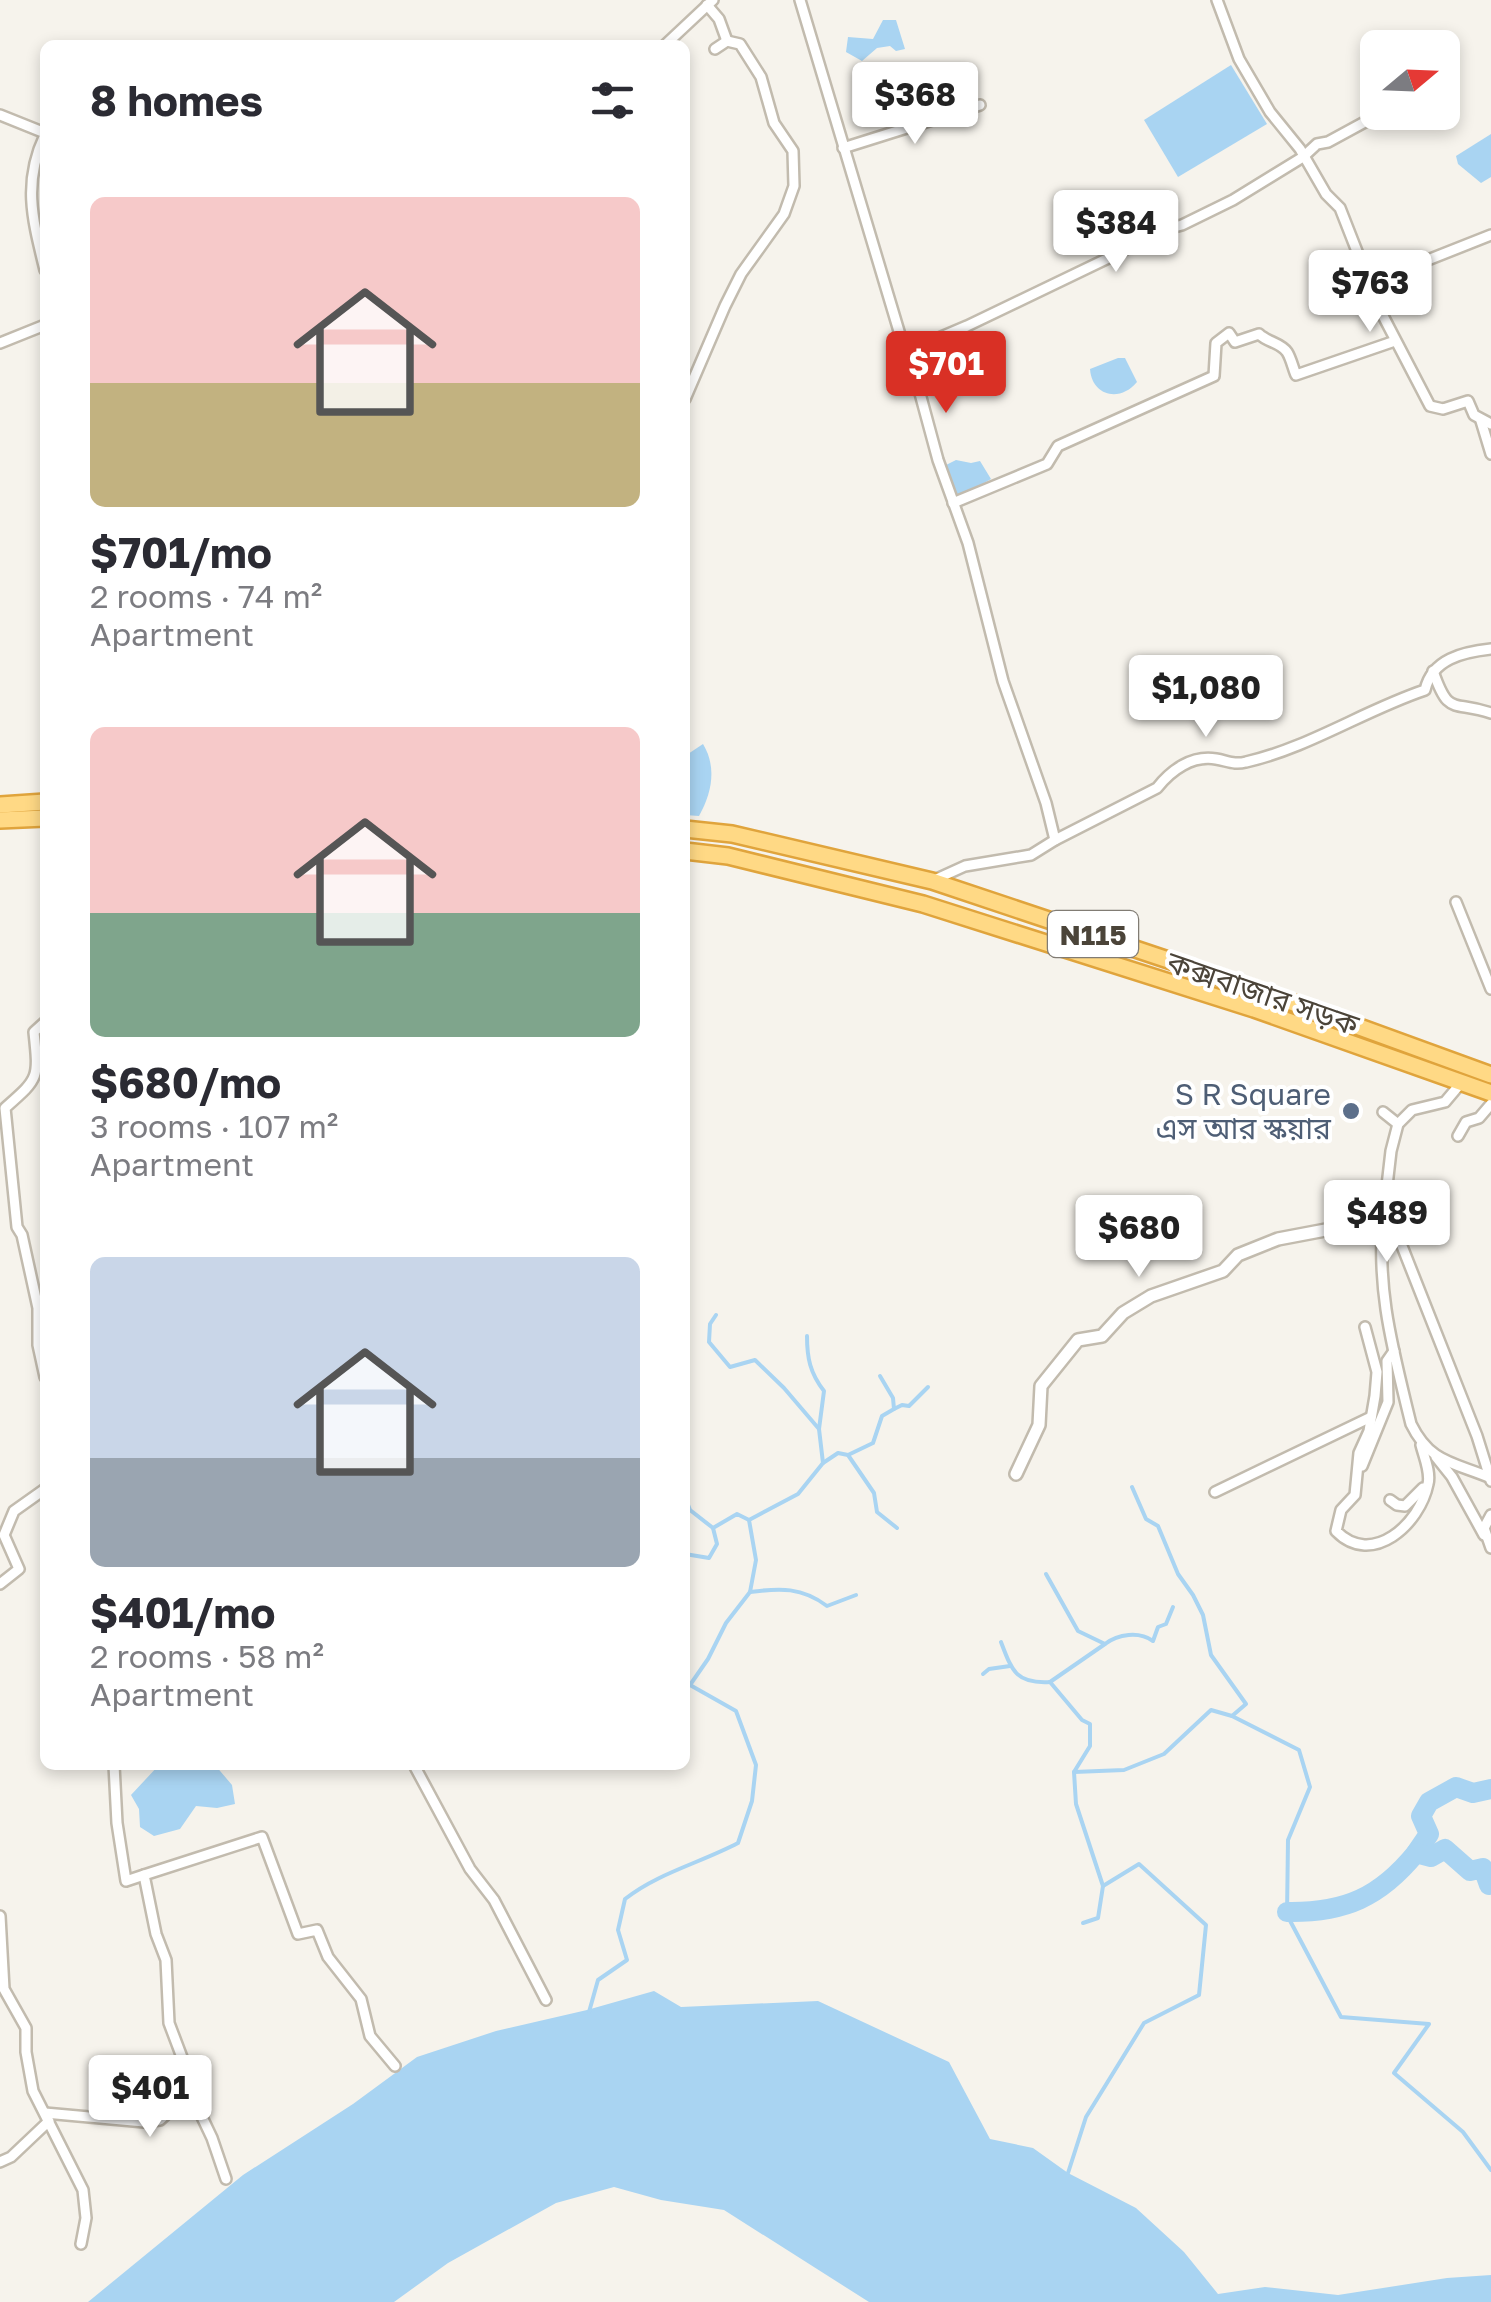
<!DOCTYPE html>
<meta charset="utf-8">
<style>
body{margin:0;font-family:"Golos Text","Noto Sans Bengali",sans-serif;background:#f7f7f7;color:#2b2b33;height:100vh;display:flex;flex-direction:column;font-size:38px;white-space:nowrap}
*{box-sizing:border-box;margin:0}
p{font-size:32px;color:#7c7c81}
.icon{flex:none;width:55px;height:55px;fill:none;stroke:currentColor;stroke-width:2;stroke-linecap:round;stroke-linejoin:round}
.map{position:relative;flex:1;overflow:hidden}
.drawer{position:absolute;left:40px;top:40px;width:650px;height:1730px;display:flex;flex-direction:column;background:#fff;border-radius:15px;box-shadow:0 5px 15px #0003}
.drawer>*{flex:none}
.needle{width:65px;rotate:71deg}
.tools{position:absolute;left:1360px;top:30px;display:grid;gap:20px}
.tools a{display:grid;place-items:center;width:100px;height:100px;border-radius:15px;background:#fff;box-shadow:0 5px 15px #0003;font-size:50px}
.price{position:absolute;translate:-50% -85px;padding:0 22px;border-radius:10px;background:#fff;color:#222;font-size:32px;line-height:65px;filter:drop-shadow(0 2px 5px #0008)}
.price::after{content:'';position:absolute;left:50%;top:60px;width:30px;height:22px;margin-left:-15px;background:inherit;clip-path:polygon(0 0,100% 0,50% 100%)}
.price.current{background:#d93025;color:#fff}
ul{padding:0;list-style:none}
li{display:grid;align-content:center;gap:20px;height:530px;padding:0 50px}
li span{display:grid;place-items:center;height:310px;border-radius:15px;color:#555}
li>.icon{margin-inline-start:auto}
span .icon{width:180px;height:180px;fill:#fffc;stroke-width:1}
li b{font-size:42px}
h2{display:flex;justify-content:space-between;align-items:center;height:120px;padding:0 50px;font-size:42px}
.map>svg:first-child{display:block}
.water{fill:#a9d4f2}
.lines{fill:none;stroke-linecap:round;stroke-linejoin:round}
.stream{stroke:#a9d4f2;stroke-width:4}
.river{stroke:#a9d4f2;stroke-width:20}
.minor-casing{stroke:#c2bbae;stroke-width:14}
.tertiary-casing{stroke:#c2bbae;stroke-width:16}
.trunk-casing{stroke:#e0a43c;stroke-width:20}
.minor{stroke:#fff;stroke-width:9}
.tertiary{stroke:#fff;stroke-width:11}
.trunk{stroke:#ffd985;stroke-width:15}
.service-dot{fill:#5c6f8a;stroke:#fff;stroke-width:4}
.labels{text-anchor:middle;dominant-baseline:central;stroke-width:8;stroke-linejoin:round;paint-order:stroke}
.shield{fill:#fff;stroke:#817c74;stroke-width:2.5}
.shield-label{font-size:28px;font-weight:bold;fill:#4b4439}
.street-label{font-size:30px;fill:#4b4439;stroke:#fff}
.service-label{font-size:30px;fill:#4e5e75;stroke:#fff;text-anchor:end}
</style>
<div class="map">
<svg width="1491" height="2302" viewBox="0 0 1491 2302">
<rect width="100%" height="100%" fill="#f6f3ec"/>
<g class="water">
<polygon points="883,20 896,20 905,49 896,51 890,46 877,48 862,61 846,52 848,37 873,39"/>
<polygon points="1231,65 1267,124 1178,177 1144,120"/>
<polygon points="1491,134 1491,177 1481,183 1458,164 1456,156"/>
<path d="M1118,358H1125L1137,382C1121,402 1092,397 1090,369Z"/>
<polygon points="956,460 971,463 980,461 991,479 967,493 955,495 944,466"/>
<path d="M703,744C717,767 712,793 699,816L685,815V756Z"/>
<polygon points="159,1765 215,1765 232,1785 235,1804 217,1808 196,1806 180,1829 154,1836 140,1827 139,1809 131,1795"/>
<polygon points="654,1991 681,2007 818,2001 949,2062 990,2139 1033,2148 1068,2173 1136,2208 1184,2252 1218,2294 1265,2287 1338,2295 1447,2278 1491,2275 1491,2302 869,2302 724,2210 661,2200 614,2187 556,2203 448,2263 394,2302 88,2302 243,2175 353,2104 417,2057 496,2031 587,2010"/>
</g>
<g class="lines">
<g class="stream">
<polyline points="716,1315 710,1324 709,1342 730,1367 755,1360 784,1388 819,1429"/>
<path d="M807,1336C807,1358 810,1373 824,1391L819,1429L823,1463"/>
<polyline points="894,1409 902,1405 909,1406 928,1387"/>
<polyline points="848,1455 873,1443 882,1416 894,1409 893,1398 880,1376"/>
<polyline points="1132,1487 1146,1519 1158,1526 1178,1574 1193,1595 1203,1615 1211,1655 1246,1704 1232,1716"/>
<polyline points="685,1497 690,1510 713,1528"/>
<polyline points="685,1554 709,1558 717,1544 713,1528 737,1514 749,1520"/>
<polyline points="1046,1574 1078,1631 1105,1644 1050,1682 1082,1720 1090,1724 1090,1746 1074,1772 1076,1804 1103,1886 1139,1864 1206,1925 1199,1995 1144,2023 1086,2117 1068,2173"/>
<path d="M750,1592C780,1588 802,1587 827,1606L856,1595"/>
<path d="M1001,1642C1012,1671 1016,1684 1050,1682"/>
<path d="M1105,1644C1118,1634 1139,1631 1153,1641L1158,1627L1166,1624L1173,1607"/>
<polyline points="983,1674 989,1669 1010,1666"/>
<polyline points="1074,1772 1124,1770 1164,1754 1211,1710 1232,1716 1299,1750 1310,1787 1288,1840 1287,1915 1341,2017 1429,2024 1394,2073 1463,2132 1491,2170"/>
<polyline points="1083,1923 1098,1918 1103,1886"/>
<path d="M589,2012L598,1980L627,1960L618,1930L625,1899C658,1873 700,1863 738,1843L752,1801L756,1765L736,1711L690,1685L708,1659L726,1623L750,1592L756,1560L749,1520L798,1494L823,1463L838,1453L848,1455L874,1493L877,1512L897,1528"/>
</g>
<g class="river">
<polyline points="1416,1853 1429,1834 1421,1816 1429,1802 1456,1787 1473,1793 1491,1789"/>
<path d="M1287,1912C1345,1913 1380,1897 1416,1853L1431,1857L1445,1849L1470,1871L1483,1868L1489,1885L1491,1883"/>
</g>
<defs>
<g id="minor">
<polyline points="800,0 904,348 911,360 938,460 968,543 1003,681 1046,803 1055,840"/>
<polyline points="1217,0 1239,59 1270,112 1300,149 1326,194 1340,208 1380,310 1430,406 1443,409 1468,401 1474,415 1491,424"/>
<polyline points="707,5 719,19 727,41"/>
<polyline points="665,45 713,0"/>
<polyline points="0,115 45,133"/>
<path d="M45,135C22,183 33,221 45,270"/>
<polyline points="843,148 980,105"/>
<polyline points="1372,282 1491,235"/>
<polyline points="0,343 45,325"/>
<polyline points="906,352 967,326 1121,252 1151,233 1182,225 1233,200 1303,157 1317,144 1328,142 1374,117"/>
<polyline points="685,399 725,306 741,274 784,214 794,186 793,151 774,123 761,77 740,44 727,41 715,49"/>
<polyline points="1481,421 1491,454"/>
<path d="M953,503L1047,464L1058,446L1214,376L1216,343L1229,333L1235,342L1259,334C1267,342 1281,343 1287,352C1291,358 1293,368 1296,375L1395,341"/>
<path d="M1433,671C1449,717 1452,700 1491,713"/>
<path d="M932,881L965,866L1031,855L1055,840L1157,788C1171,770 1192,755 1216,759C1228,761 1234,765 1246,762C1308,748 1365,710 1425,690C1432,659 1463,652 1491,649"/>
<polyline points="1456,902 1491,989"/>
<path d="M45,1022L34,1032C39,1079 39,1078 5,1108L17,1227L22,1235L38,1308V1345L45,1377"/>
<polyline points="1461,1083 1445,1102 1412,1110 1398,1124 1391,1151 1385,1203 1477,1436 1491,1481"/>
<polyline points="1383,1112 1398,1124"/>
<polyline points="1458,1136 1466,1122 1479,1118 1491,1104"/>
<path d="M1384,1210C1375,1287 1393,1350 1411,1424C1430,1463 1453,1462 1491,1478"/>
<path d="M1365,1327L1377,1372L1375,1396L1369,1431L1359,1453L1355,1495L1341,1510L1336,1531C1372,1568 1420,1524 1428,1484C1431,1472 1424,1457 1421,1445"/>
<polyline points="1436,1457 1452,1477 1484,1535"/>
<polyline points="1362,1466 1388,1402 1387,1361 1394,1351"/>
<polyline points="1215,1492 1371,1417"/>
<polyline points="1390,1500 1397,1505 1405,1506 1423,1488"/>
<polyline points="1491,1515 1484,1528 1491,1548"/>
<polyline points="0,1584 19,1569 4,1535 14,1511 45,1489"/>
<polyline points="114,1765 117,1823 126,1881 144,1875"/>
<polyline points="414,1765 470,1869 494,1900 546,2000"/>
<polyline points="0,1916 4,1989 26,2028 26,2052 33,2091 83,2190 86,2218 81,2244"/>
<polyline points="193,2098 194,2089 169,2023 166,1960 156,1934 144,1875 262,1837 298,1934 317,1930 328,1957 361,1999 370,2036 395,2066"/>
<polyline points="45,2113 144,2122 160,2120 184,2098 193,2098 212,2138 226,2179"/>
<polyline points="0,2162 11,2157 49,2121"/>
</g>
<polyline id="tertiary" points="1016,1474 1039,1425 1041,1386 1078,1340 1102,1336 1123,1313 1151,1296 1223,1271 1238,1255 1278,1239 1373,1221 1380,1216 1385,1203"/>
<g id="trunk">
<polyline points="0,805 45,802"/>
<polyline points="0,820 45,818"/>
<polyline points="685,829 732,834 932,881 1258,990 1491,1075"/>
<polyline points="685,851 728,856 923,904 1254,1009 1491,1093"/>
</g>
</defs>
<use href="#minor" class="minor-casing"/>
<use href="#tertiary" class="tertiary-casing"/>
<use href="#trunk" class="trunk-casing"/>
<use href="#minor" class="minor"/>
<use href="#tertiary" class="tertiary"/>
<use href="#trunk" class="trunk"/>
</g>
<circle class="service-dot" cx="1351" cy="1111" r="10"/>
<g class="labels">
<rect class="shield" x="1048" y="911" width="90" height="46" rx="8"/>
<g class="shield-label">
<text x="1093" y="934">N115</text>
</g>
<g class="street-label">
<text transform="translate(1263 993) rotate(19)">কক্সবাজার সড়ক</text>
</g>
<g class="service-label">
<text x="1331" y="1094">S R Square<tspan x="1331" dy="34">এস আর স্কয়ার</tspan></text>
</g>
</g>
</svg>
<div class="tools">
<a><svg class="needle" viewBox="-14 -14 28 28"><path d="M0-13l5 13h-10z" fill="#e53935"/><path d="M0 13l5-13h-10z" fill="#7c7c81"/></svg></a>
</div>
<b class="price" style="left:915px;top:147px">$368</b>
<b class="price" style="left:1116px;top:275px">$384</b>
<b class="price" style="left:1370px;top:335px">$763</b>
<b class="price current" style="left:946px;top:416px">$701</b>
<b class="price" style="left:1206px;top:740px">$1,080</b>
<b class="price" style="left:1387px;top:1265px">$489</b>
<b class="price" style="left:1139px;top:1280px">$680</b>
<b class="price" style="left:150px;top:2140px">$401</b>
<section class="drawer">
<h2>8 homes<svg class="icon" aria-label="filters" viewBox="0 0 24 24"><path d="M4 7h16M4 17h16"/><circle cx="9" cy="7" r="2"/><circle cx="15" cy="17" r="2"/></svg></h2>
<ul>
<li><span style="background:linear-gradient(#f6c9c9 60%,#c2b280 0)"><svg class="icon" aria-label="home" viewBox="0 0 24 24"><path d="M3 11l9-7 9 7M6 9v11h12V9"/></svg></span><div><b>$701/mo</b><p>2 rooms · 74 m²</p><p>Apartment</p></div></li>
<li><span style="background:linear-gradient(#f6c9c9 60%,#7fa58c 0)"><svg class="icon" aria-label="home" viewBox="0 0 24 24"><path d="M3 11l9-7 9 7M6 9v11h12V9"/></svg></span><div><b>$680/mo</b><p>3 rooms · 107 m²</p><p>Apartment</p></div></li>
<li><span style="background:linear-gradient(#c9d6e8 65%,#9aa5b1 0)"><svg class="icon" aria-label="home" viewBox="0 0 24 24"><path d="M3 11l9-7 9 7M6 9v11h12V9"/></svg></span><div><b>$401/mo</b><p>2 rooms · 58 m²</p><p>Apartment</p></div></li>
</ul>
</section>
</div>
